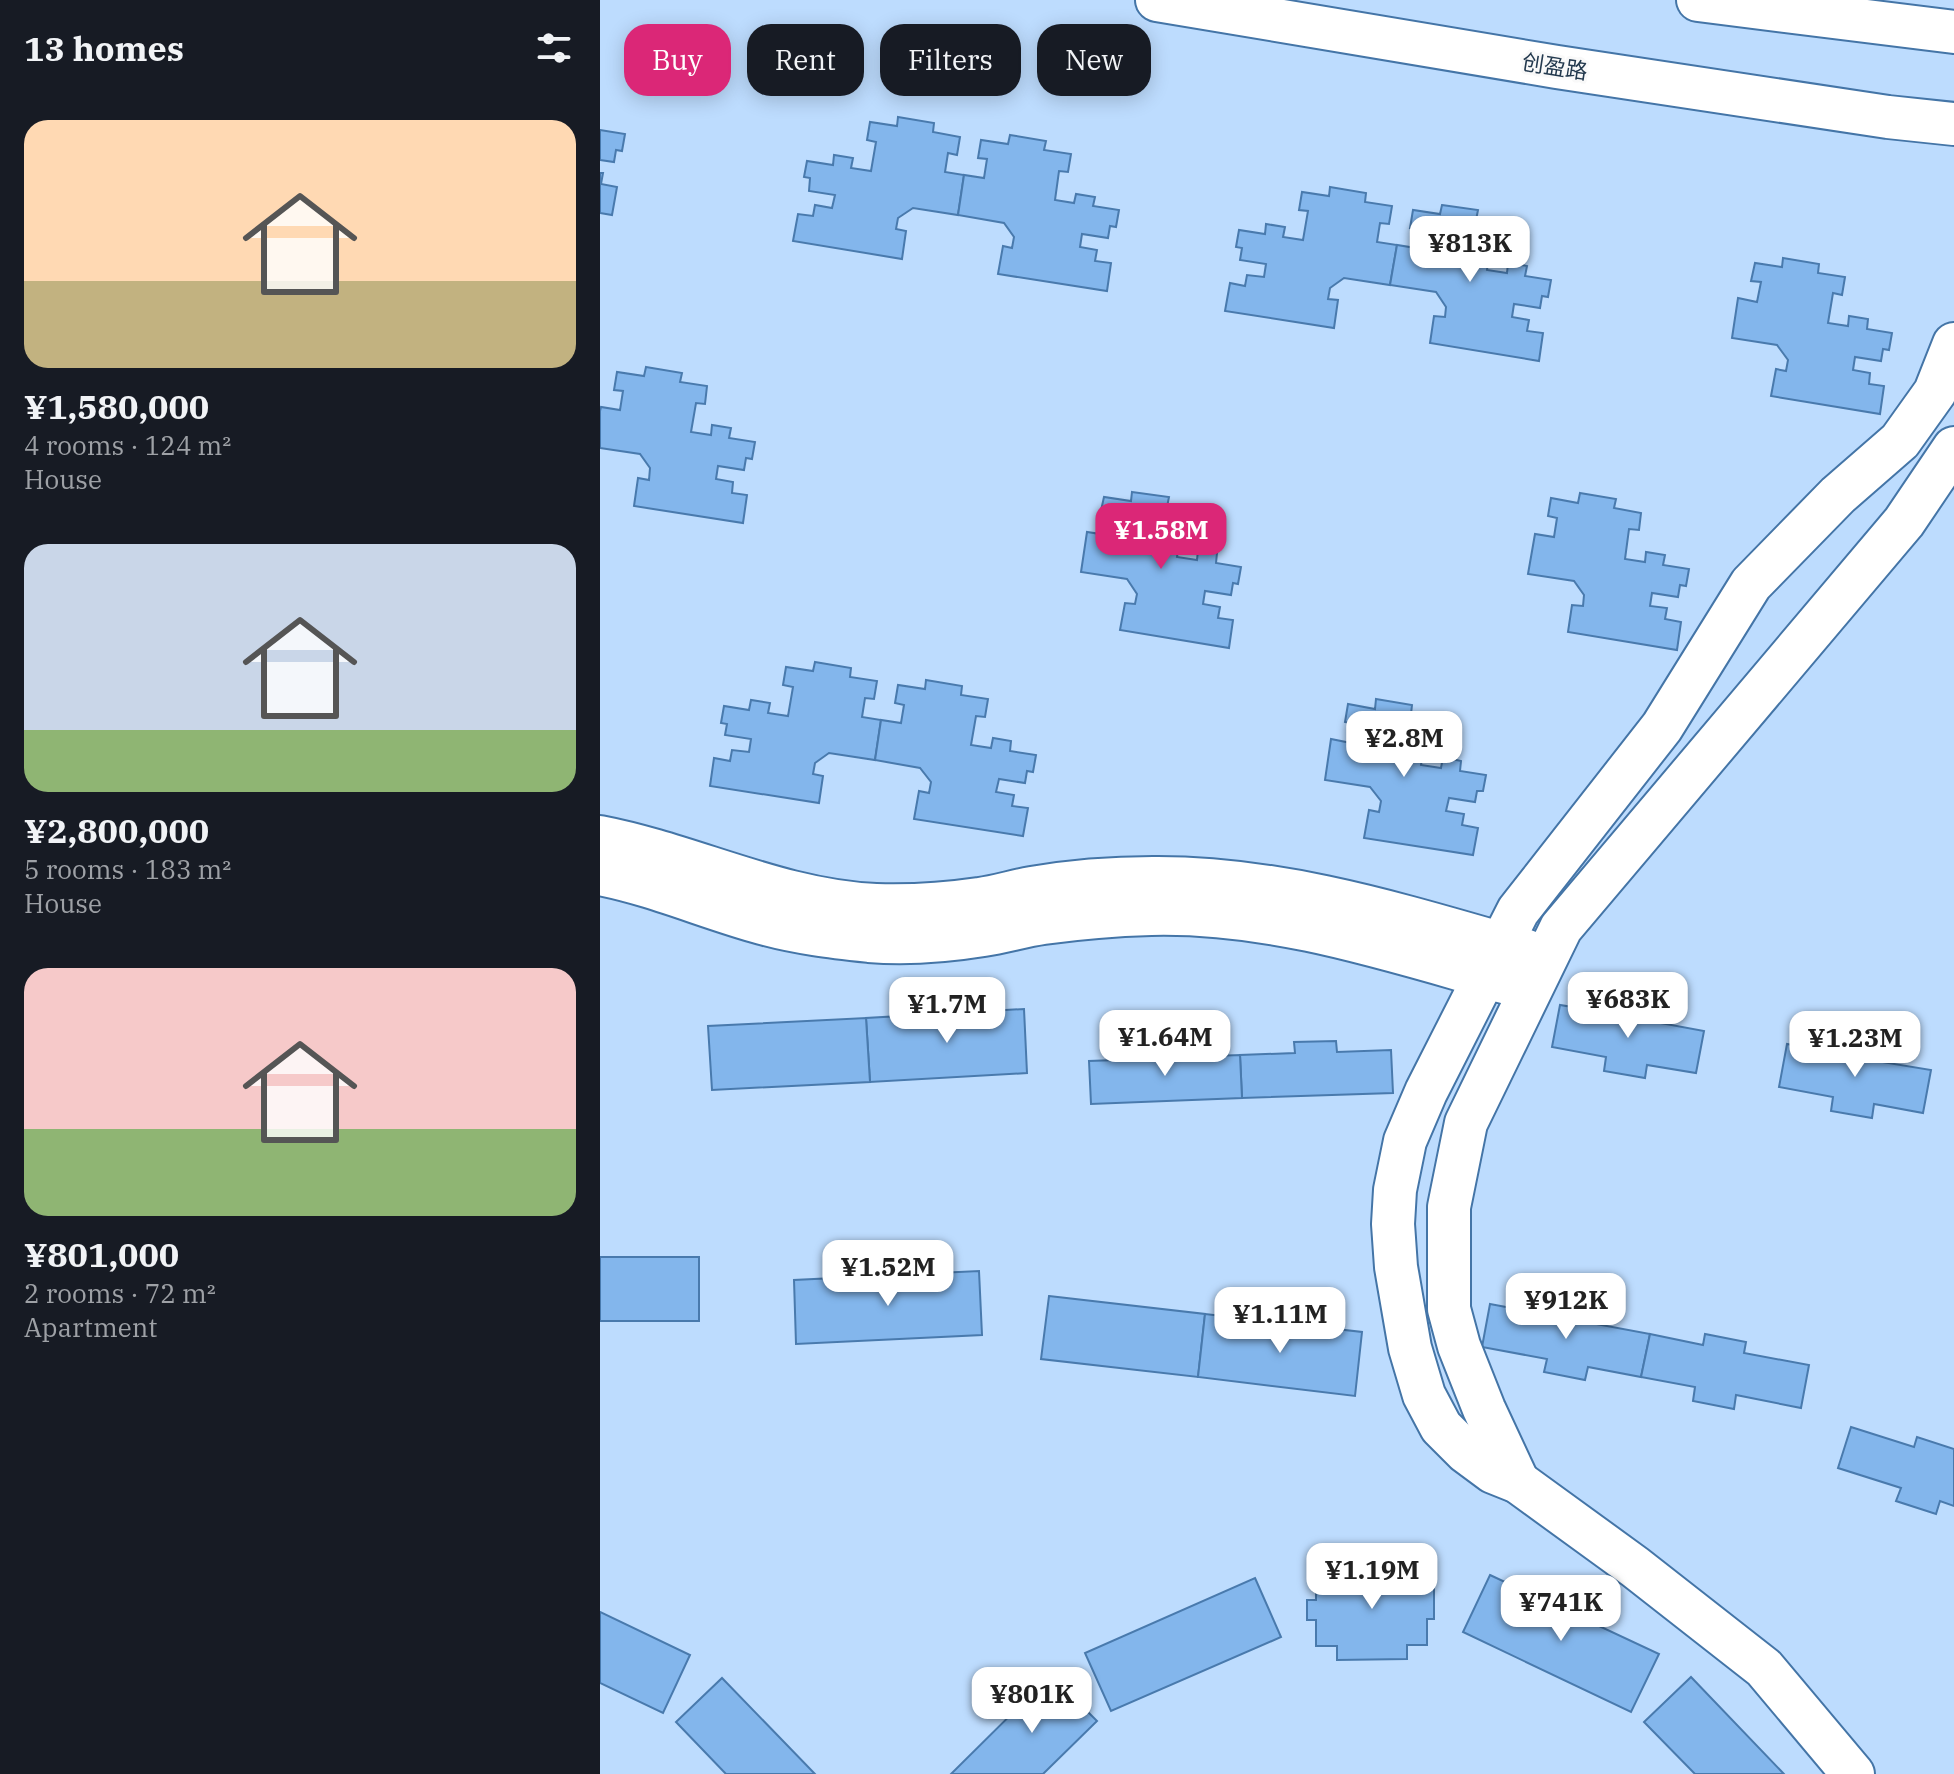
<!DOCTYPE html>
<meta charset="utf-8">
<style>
body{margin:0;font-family:"IBM Plex Serif","Noto Sans SC",serif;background:#20242c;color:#f1f3f6;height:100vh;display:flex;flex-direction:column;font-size:30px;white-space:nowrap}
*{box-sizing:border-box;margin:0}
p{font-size:26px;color:#9ea1a6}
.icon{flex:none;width:44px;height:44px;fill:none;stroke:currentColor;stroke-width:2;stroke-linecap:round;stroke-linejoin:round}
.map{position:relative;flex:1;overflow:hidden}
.details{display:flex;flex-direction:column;background:#171b24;width:600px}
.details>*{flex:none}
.guide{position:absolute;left:24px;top:24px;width:760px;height:72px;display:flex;gap:16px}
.price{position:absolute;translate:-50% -68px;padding:0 18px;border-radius:16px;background:#fff;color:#222;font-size:26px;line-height:52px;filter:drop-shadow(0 2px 4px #0008)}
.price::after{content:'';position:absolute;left:50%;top:48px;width:24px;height:18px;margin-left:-12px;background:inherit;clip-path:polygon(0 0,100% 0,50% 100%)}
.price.current{background:#db2777;color:#fff}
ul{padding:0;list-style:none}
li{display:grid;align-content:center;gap:16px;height:424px;padding:0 24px}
li span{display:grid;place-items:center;height:248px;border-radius:24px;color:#555}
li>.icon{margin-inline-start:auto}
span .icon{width:144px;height:144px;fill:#fffc;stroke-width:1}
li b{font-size:34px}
h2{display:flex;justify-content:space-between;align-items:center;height:96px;padding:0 24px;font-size:34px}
.pill{padding:0 28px;border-radius:24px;background:#171b24;box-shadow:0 4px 20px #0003;font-size:28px;line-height:72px}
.pill.current{background:#db2777;color:#fff}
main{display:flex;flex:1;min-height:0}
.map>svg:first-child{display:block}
.building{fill:#83b6ec;stroke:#497aad;stroke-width:2}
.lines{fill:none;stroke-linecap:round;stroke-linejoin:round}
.minor-casing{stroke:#4475a7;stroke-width:46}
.minor{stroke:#fff;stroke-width:42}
.labels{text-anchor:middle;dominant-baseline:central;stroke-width:6;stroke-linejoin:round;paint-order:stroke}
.street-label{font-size:22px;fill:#23394e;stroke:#f9f9f9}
</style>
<main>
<section class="details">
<h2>13 homes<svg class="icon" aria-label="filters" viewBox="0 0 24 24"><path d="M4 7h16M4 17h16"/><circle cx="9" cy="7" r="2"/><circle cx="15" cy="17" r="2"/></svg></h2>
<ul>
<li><span style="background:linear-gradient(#ffd9b3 65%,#c2b280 0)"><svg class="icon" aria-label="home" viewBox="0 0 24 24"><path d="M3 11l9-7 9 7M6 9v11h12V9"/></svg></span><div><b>¥1,580,000</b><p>4 rooms · 124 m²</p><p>House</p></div></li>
<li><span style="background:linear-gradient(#c9d6e8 75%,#8fb573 0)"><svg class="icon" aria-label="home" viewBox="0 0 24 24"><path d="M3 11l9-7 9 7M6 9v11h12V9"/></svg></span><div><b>¥2,800,000</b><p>5 rooms · 183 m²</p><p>House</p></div></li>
<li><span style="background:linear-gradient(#f6c9c9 65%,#8fb573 0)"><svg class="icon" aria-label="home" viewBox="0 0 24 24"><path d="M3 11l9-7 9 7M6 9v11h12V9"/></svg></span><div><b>¥801,000</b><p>2 rooms · 72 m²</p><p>Apartment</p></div></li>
</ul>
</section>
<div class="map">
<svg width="1354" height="1774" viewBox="0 0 1354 1774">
<rect width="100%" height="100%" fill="#bddcfe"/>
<g class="building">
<polygon points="298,117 334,123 333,132 360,137 357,155 348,153 345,172 364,175 358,215 313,208 298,218 296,229 306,231 302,259 193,241 198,214 213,216 215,205 232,208 235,195 209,191 210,178 204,177 207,161 233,165 234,155 253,158 251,168 271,171 276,142 267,140 270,122 297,126"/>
<polygon points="0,130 25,134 22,151 16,150 14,162 0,160"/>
<polygon points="410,135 446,141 444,150 471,154 468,172 459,171 455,200 474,203 476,194 495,197 493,206 519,210 516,227 510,226 508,238 482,234 480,247 497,250 495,261 511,263 507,291 398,274 403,246 412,248 414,237 404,223 358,215 364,175 384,178 387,159 378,158 381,140 408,144"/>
<polygon points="0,173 3,173 1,184 17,187 12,215 0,213"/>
<polygon points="730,187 766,193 765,202 792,206 789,224 780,223 777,242 797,245 790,285 744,278 730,288 728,299 738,300 734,328 625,311 630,283 645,286 647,275 664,277 666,264 640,260 642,248 636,247 639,230 665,234 666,224 685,227 683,237 703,240 708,211 699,210 702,192 729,196"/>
<polygon points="842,205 878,210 876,220 903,224 901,242 891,240 887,270 907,273 908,263 927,266 925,276 951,280 948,297 942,296 940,308 914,304 912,317 929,320 927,331 943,333 939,361 830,343 834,316 845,317 846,307 836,292 790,285 797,245 816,248 819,229 810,228 813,210 840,214"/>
<polygon points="1183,258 1219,264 1218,273 1245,277 1242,295 1233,293 1228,323 1248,326 1249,316 1268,319 1267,329 1292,333 1289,350 1283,349 1281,361 1255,357 1253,370 1270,373 1269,384 1284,386 1280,414 1171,396 1176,369 1186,371 1188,360 1177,345 1132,338 1138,298 1157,302 1161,282 1151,281 1155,263 1182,267"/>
<polygon points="46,367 82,373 80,382 107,386 105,404 96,403 91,432 111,435 112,425 131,428 129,438 155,442 152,459 146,458 144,470 118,466 116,479 133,482 132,493 147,495 143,523 34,506 38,478 49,480 50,468 40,454 0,448 0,411 1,407 20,410 23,391 14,390 17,372 44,376"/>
<polygon points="532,492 569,497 567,507 594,511 591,529 582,527 577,557 597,560 598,550 617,553 616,563 641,567 638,584 633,583 631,595 605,591 603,604 620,607 618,618 633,620 629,648 520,630 525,603 535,604 537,594 527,579 481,572 487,532 507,535 510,516 500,515 504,497 531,501"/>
<polygon points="980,493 1016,499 1014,508 1041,513 1039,530 1029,529 1025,559 1045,562 1046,552 1065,555 1063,565 1089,569 1086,586 1080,585 1078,597 1052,593 1050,606 1067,608 1065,619 1081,622 1077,650 968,632 972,605 983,606 984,595 974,581 928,574 935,534 954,537 957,518 948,516 951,498 978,503"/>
<polygon points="215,662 251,668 250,677 277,681 274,699 265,698 262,717 281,720 275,760 229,753 215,763 213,774 223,776 219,803 110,786 114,758 130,761 132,750 149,752 151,739 125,735 127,724 121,723 124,706 149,710 151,700 170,703 168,713 188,716 193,687 183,685 186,667 213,671"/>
<polygon points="326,680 362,686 361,695 388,699 385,717 376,716 371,745 391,748 393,738 411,741 410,751 436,755 433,772 427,771 425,783 399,779 396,792 414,795 412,806 428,808 423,836 314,819 319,791 329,793 331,782 320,768 275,760 281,720 301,723 304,705 295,703 298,685 325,689"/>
<polygon points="776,699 812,705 811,714 838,719 835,736 826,735 821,765 841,768 843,757 861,761 860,771 886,775 883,791 877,791 875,802 849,798 846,811 864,814 862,825 878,828 873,855 764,838 769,810 779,812 781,801 770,787 725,780 731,739 751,743 754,724 745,722 748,704 775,709"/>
<polygon points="1016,1004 1057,1011 1055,1022 1104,1031 1096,1073 1047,1065 1045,1078 1004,1071 1006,1057 952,1047 960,1005 1014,1014"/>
<polygon points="424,1009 427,1073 270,1082 266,1018"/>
<polygon points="266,1018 270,1082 112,1090 108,1026"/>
<polygon points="736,1041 737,1052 791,1050 793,1093 642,1098 640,1055 695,1053 694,1042"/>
<polygon points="1243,1043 1284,1051 1282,1062 1331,1070 1323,1113 1274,1104 1272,1118 1231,1111 1233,1097 1179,1087 1187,1044 1241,1054"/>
<polygon points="585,1046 586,1057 640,1055 642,1098 491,1104 489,1061 544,1059 543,1048"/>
<rect x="0" y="1257" width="99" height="64"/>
<polygon points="379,1271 382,1335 196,1344 194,1280"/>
<polygon points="449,1296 605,1314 598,1377 441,1359"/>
<polygon points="890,1304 955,1316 957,1306 998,1313 996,1324 1050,1334 1041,1377 988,1367 985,1380 944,1372 947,1359 882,1347"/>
<polygon points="605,1314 762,1332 755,1396 598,1377"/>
<polygon points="1050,1334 1103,1345 1105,1334 1146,1342 1144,1353 1209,1365 1201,1408 1136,1395 1134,1409 1093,1401 1095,1387 1041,1377"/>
<polygon points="1251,1427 1314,1447 1317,1437 1354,1449 1354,1506 1340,1501 1336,1514 1296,1501 1301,1488 1238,1468"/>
<polygon points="737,1560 807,1560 807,1585 834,1585 834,1619 827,1619 827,1645 807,1645 807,1659 737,1660 737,1646 716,1646 716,1620 707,1620 707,1600 716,1600 716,1585 737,1585"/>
<polygon points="890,1575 1059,1654 1031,1712 863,1632"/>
<polygon points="655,1578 681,1637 511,1711 485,1653"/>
<polygon points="0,1612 90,1655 63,1713 0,1683"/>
<polygon points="451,1675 497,1721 443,1774 351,1774"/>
<polygon points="1091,1677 1184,1774 1095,1774 1044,1722"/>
<polygon points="122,1678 215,1774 126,1774 76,1722"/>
</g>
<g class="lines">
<defs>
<g id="minor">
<polyline points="557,0 957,67 1288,117 1354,124"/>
<polyline points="1098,0 1354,32"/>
<path d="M0,837C93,855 180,901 276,905C310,906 345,904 379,899C397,897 414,891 432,888C472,881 513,878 553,878C683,877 804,916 927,951"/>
<path d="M0,874C56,885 107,908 162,923C197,933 233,937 269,941C307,944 346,941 383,935C403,932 423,926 443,923C479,918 515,915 551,914C676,911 793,951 911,984"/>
<polyline points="918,1482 884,1409 859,1346 849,1309 849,1207 866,1123 961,928 1304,522 1354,448"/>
<polyline points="1253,1774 1164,1668 1035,1567 918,1482 893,1472 866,1452 841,1427 824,1395 810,1348 796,1267 793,1224 795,1190 805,1141 826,1092 918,911 1062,727 1151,584 1238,495 1300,441 1335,392 1354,344"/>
</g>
</defs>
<use href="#minor" class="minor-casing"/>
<use href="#minor" class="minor"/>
</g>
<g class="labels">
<g class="street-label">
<text transform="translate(955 66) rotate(9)">创盈路</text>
</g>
</g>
</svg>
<b class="price" style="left:870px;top:284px">¥813K</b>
<b class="price current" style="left:561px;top:571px">¥1.58M</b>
<b class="price" style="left:804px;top:779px">¥2.8M</b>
<b class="price" style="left:1028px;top:1040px">¥683K</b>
<b class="price" style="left:347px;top:1045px">¥1.7M</b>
<b class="price" style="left:565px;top:1078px">¥1.64M</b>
<b class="price" style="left:1255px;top:1079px">¥1.23M</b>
<b class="price" style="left:288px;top:1308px">¥1.52M</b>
<b class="price" style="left:966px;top:1341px">¥912K</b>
<b class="price" style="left:680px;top:1355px">¥1.11M</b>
<b class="price" style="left:772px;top:1611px">¥1.19M</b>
<b class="price" style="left:961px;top:1643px">¥741K</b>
<b class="price" style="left:432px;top:1735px">¥801K</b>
<div class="guide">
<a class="pill current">Buy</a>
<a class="pill">Rent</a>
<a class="pill">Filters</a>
<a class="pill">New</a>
</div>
</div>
</main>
